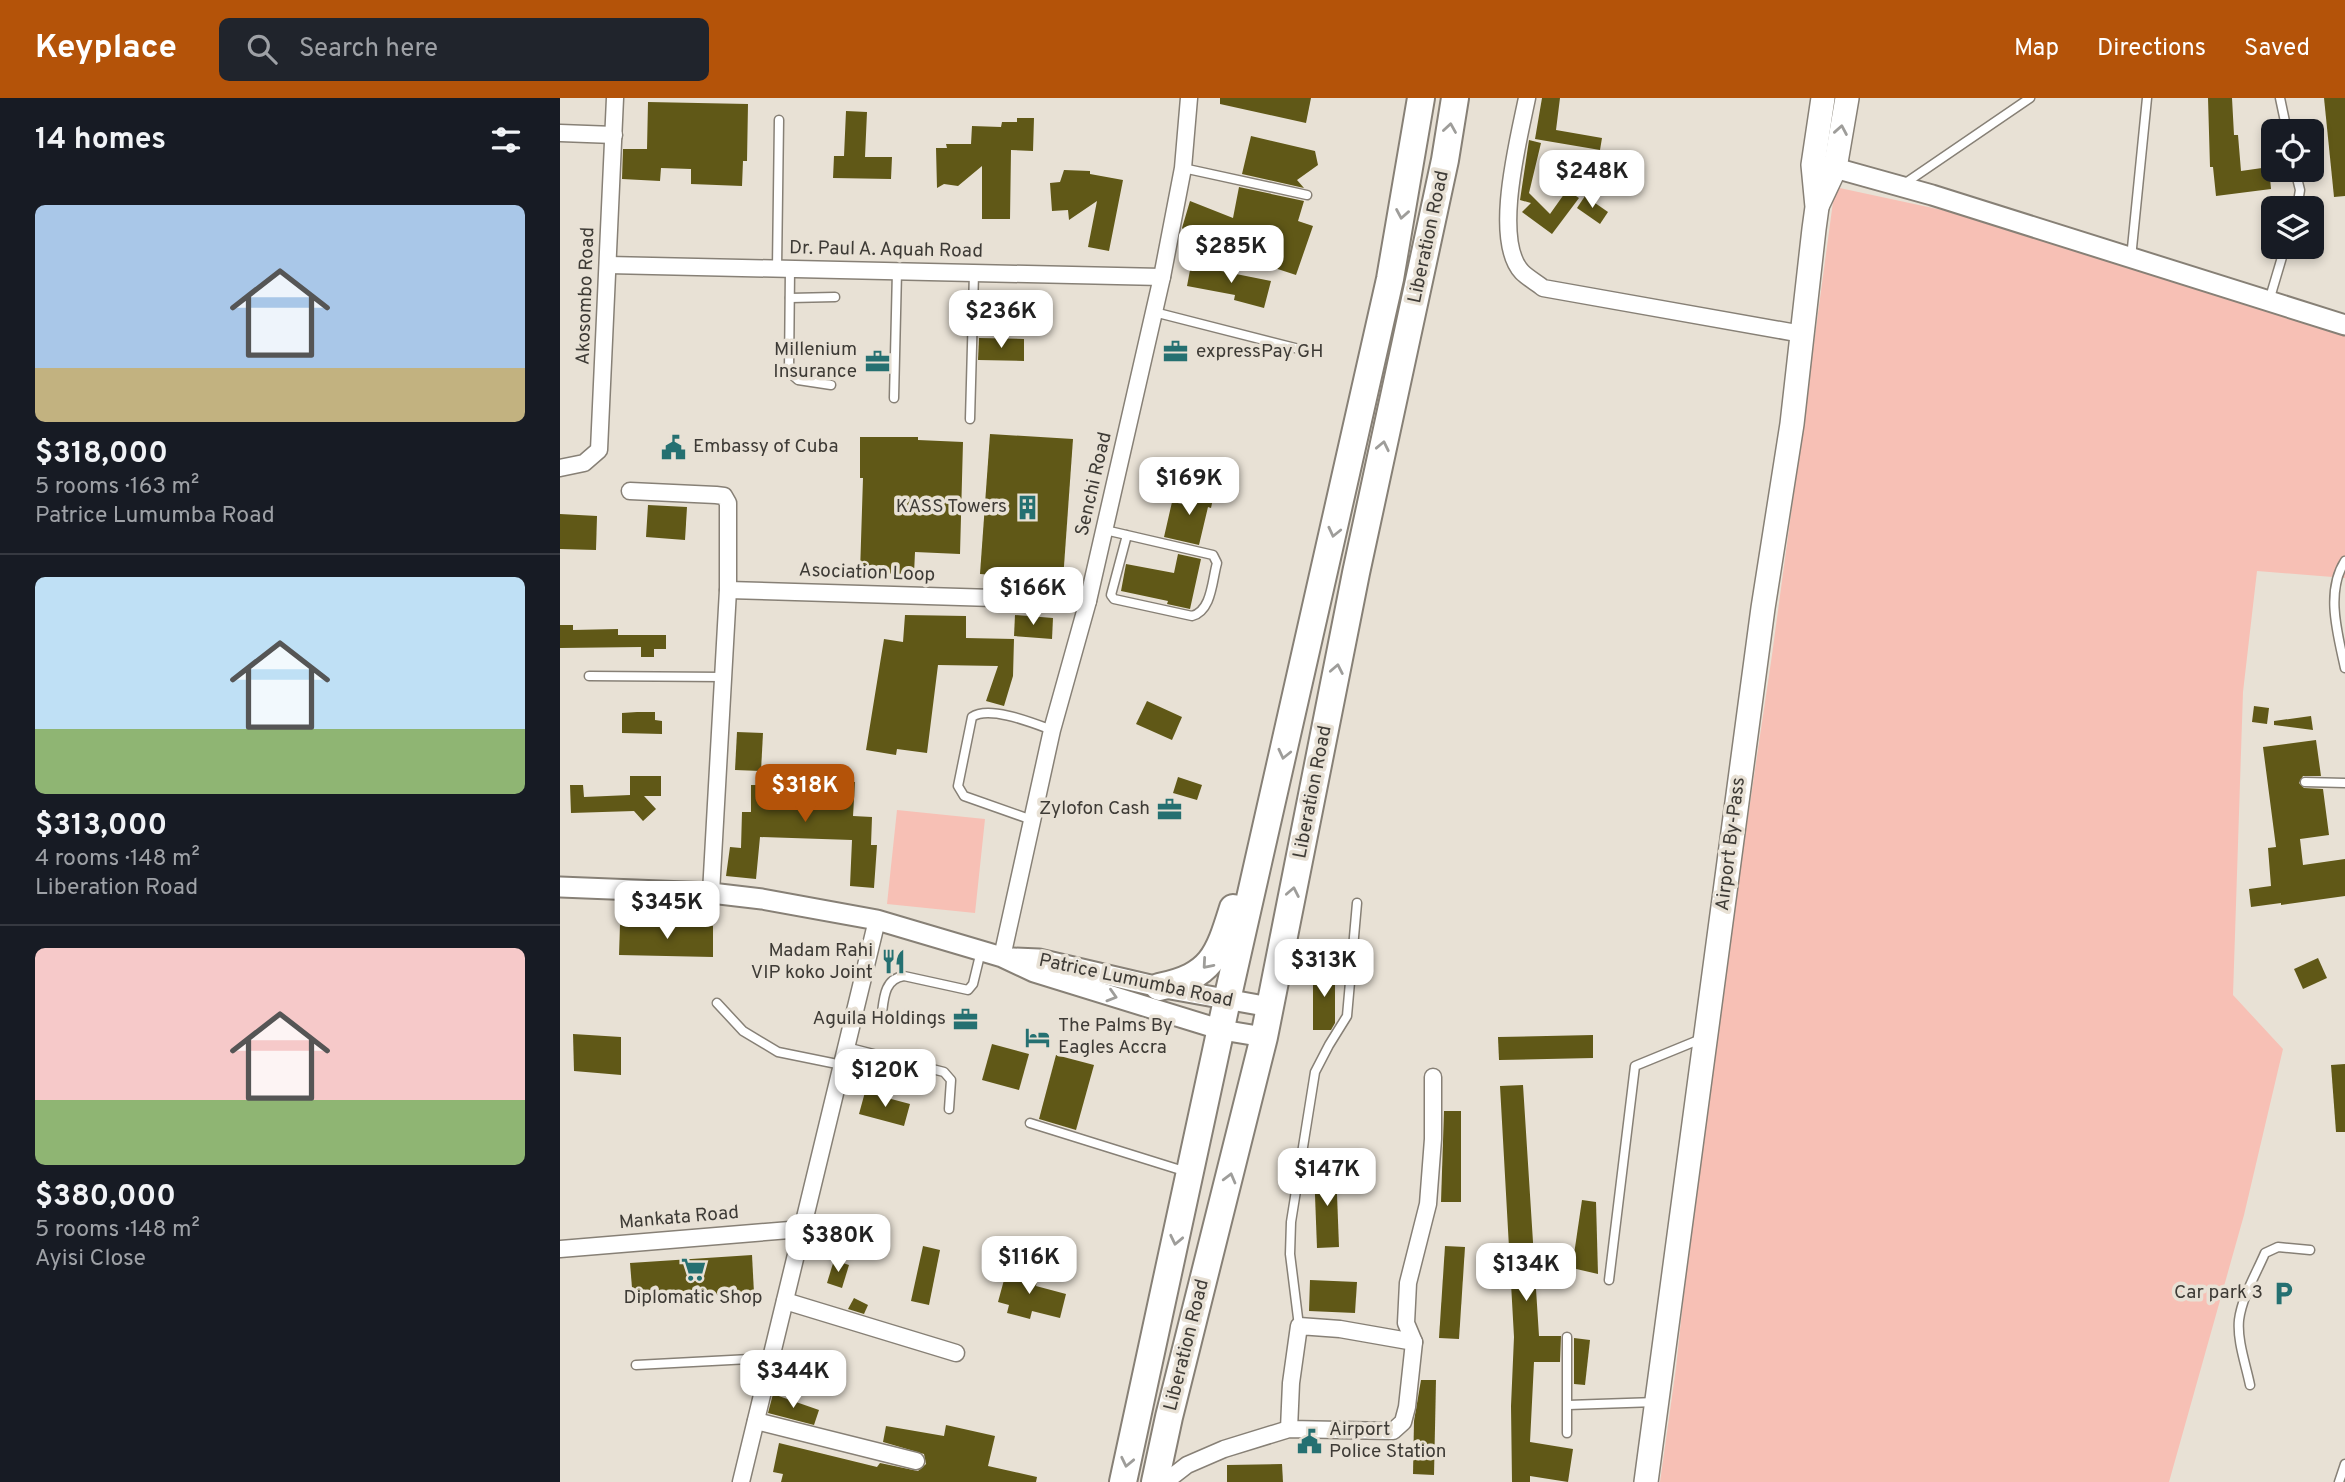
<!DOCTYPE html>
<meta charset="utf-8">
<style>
body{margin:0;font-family:Overpass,sans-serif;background:#20242c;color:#f1f3f6;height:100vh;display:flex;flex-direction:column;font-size:26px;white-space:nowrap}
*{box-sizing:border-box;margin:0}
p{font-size:23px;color:#9ea1a6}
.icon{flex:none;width:38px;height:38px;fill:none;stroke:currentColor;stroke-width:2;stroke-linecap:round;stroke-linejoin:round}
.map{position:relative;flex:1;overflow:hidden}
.drawer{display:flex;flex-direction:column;background:#171b24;width:560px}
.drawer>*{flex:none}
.fabs{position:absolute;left:1701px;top:21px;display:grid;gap:14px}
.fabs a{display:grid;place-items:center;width:63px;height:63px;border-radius:10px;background:#171b24;box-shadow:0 4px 10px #0003;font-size:35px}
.price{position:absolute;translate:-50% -60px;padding:0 16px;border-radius:14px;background:#fff;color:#222;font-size:23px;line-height:46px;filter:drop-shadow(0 2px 4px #0008)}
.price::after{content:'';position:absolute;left:50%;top:42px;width:21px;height:16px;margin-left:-10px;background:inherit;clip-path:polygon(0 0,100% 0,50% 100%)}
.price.current{background:#b45309;color:#fff}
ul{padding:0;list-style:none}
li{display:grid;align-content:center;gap:14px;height:371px;padding:0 35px}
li+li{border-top:2px solid #363941}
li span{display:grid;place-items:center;height:217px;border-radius:10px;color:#555}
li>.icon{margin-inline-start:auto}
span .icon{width:126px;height:126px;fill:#fffc;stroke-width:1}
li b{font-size:30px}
h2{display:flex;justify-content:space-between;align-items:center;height:84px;padding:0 35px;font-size:30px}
header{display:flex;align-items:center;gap:42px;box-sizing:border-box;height:98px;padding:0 35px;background:#b45309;color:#fff}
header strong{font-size:33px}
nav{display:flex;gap:38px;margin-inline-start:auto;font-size:24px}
.search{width:490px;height:63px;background:#20242c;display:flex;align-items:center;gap:18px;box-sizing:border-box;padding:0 24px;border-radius:10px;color:#9ea1a6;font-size:26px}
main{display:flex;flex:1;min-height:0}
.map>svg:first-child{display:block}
.green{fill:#f7c0b5}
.building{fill:#605817}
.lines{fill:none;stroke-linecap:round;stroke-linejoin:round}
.service-casing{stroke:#878076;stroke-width:11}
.minor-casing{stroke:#878076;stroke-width:19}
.tertiary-casing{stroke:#878076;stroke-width:23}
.secondary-casing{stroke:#878076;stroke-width:26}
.trunk-casing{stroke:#878076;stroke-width:30}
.service{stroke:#fff;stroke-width:8}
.minor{stroke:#fff;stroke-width:16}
.tertiary{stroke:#fff;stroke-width:19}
.secondary{stroke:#fff;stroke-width:23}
.trunk{stroke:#fff;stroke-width:26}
.oneway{stroke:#9e9d9a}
.labels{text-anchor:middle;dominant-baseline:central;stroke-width:7;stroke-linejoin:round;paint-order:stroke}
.street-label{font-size:19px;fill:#3e3b36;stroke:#e8e1d5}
.poi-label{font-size:19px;fill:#3e3b36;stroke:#e8e1d5;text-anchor:end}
</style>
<header>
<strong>Keyplace</strong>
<div class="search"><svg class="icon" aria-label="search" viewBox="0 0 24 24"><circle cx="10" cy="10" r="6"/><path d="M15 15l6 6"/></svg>Search here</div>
<nav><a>Map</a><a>Directions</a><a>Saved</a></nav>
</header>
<main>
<section class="drawer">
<h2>14 homes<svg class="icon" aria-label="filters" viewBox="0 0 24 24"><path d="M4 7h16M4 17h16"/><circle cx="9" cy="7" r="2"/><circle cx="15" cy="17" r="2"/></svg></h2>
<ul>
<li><span style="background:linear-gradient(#a9c7e8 75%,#c2b280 0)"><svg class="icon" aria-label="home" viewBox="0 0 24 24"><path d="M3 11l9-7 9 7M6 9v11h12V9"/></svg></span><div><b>$318,000</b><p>5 rooms · 163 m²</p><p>Patrice Lumumba Road</p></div></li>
<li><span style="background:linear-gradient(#bfe0f5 70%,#8fb573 0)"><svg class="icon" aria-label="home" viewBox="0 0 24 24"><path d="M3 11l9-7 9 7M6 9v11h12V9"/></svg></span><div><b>$313,000</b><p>4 rooms · 148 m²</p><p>Liberation Road</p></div></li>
<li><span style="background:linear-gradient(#f6c9c9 70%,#8fb573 0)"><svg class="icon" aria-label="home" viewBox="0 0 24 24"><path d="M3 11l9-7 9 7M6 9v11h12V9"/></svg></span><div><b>$380,000</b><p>5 rooms · 148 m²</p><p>Ayisi Close</p></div></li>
</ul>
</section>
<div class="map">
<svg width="1785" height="1384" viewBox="0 0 1785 1384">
<rect width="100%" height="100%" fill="#e8e1d5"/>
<g class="green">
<polygon points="1275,89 1531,144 1785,226 1785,480 1697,473 1683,594 1673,897 1723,951 1684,1117 1609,1384 1100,1384 1116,1270 1140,1042 1212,557"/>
<polygon points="337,712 425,721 415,815 327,806"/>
</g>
<g class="building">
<polygon points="660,0 751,0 746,25 660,6"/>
<polygon points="982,0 1000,0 996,32 1042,40 1040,52 975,41"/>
<polygon points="1648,0 1672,0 1674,37 1678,37 1681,73 1709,69 1711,91 1656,98 1653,69 1650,69"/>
<polygon points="1764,0 1785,0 1785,98 1774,99"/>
<polygon points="88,4 188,6 187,63 183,63 182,88 131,86 131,71 101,70 100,83 62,81 63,51 87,51"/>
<polygon points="286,13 307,14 305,59 332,59 331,81 273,80 274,58 284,58"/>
<polygon points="457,20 474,20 473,53 451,52 450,121 422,121 422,68 398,88 384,86 377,90 376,50 387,50 386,46 411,46 412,28 441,29 442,24 457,24"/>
<polygon points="691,38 755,53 758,67 737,82 744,90 682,76"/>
<polygon points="969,42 981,45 969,95 990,116 1007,92 1019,100 992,136 962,114 971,105 960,102"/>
<polygon points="504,72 530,73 530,76 563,82 549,153 528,149 537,103 509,122 508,112 492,113 490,85 500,84"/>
<polygon points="679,89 744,103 738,123 753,128 736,177 633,143 622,130 630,103 673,120"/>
<polygon points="1025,98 1048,114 1040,126 1017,110"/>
<polygon points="631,167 711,183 704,210 674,202 675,197 627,188"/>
<polygon points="419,240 464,241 464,263 418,262"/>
<polygon points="430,336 513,341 503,482 420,476"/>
<polygon points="300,339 358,339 358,342 403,344 400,456 355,454 354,476 300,475 303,380 300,380"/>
<polygon points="627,389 654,396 651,410 648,409 639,447 604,439 612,404 623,406"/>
<polygon points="88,407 127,409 125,442 86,439"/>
<polygon points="0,416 37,418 36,452 0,451"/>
<polygon points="618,456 641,461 630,511 607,506 608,503 561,493 566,466 614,475"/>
<polygon points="345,517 406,518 406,540 454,541 453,578 444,608 426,603 438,568 378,567 367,655 337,651 336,657 306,652 324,541 343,544"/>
<polygon points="455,517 493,520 492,541 454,538"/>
<polygon points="0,527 13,527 13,532 58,531 58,537 106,537 106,551 94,551 94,559 81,559 81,549 0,550"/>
<polygon points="587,603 622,619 612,642 576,626"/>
<polygon points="1694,608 1709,610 1707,626 1692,624"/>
<polygon points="77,614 95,614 95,622 102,623 102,636 62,635 62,615"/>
<polygon points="1751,618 1753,632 1714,627 1714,623"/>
<polygon points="177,634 203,635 201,673 175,672"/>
<polygon points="1756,642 1761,678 1743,678 1739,685 1744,690 1763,691 1769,737 1740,741 1743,767 1785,761 1785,798 1721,807 1721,805 1691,809 1689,791 1711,788 1708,750 1716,749 1703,649"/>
<polygon points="70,678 101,678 101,698 84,698 96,711 83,723 74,713 11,715 10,687 23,687 24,699 70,697"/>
<polygon points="618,679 642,687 637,702 613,695"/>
<polygon points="229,680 295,684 293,718 312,719 311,747 317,747 314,790 290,788 292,742 200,739 196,781 166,778 170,749 181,750 182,714 191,714 191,687 229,687"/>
<polygon points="60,827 153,828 153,859 59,857"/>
<polygon points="1758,860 1767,880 1743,891 1734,871"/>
<polygon points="753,871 775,871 775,925 771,932 753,932"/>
<polygon points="13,936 61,939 61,977 14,973"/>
<polygon points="1033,937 1033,960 939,962 938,939"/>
<polygon points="432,946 469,956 459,992 422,982"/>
<polygon points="496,957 534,967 516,1032 479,1021"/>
<polygon points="1785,966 1785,1034 1776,1034 1771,967"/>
<polygon points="963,987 979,1238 1001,1238 1000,1264 974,1264 970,1344 1013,1351 1008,1384 970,1378 970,1384 952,1384 951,1308 954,1239 940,988"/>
<polygon points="305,994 350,1006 344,1028 299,1016"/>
<polygon points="884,1013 901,1013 901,1104 881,1104"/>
<polygon points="776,1070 779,1149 757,1150 754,1071"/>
<polygon points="1022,1102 1036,1104 1038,1176 1012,1170"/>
<polygon points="363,1148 380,1152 369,1207 351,1203"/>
<polygon points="885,1148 905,1149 899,1241 879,1240"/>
<polygon points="192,1157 194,1195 73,1202 70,1165"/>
<polygon points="274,1162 289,1167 282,1190 267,1185"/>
<polygon points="447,1171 478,1179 476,1188 506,1196 500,1220 472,1213 470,1221 447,1215 449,1207 438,1204"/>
<polygon points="750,1182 797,1184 795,1215 749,1213"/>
<polygon points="294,1200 308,1207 304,1216 288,1211"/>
<polygon points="1014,1240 1030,1242 1025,1287 1014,1286"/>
<polygon points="861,1282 876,1282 874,1377 853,1376 854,1323"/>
<polygon points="213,1296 259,1312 254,1327 208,1315"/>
<polygon points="386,1327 435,1338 428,1368 477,1379 476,1384 221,1384 223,1376 213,1374 219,1345 317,1369 320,1365 358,1373 366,1366 364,1356 323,1344 326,1328 384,1338"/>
<polygon points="722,1366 723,1384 667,1384 667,1367"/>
</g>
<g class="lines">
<defs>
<g id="service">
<polyline points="1720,0 1727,33"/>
<polyline points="623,70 747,97"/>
<polyline points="1735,72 1740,92 1737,110"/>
<polyline points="1344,86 1470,0"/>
<polyline points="1571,160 1587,0"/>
<polyline points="217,170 219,22"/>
<polyline points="230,171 229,274 238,282 271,287"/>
<polyline points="230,200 275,199"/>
<polyline points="1709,203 1725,149"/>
<polyline points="594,214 739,251"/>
<polyline points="334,300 337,173"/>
<polyline points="410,321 414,175"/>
<path d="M545,432L653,457L657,465C652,482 652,513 632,518L554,501L551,497L567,437"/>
<path d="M1785,463C1765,494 1778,537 1785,570"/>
<polyline points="29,578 164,579"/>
<polyline points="1745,684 1785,685"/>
<path d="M472,722L404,698L398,688L412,619C429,607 473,625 492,632"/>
<polyline points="157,905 183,933 218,954 282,967"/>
<path d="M321,922C324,905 322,881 344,878L408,892L413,886L421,853"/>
<polyline points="286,949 384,974 391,982 389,1011"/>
<polyline points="470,1025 627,1074"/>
<polyline points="1049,1182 1075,968 1141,941"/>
<polyline points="739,1228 730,1156 731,1124 755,974 769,947 787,918 797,805"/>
<polyline points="1007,1239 1007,1335"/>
<polyline points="76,1267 211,1260"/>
<path d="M1690,1287C1686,1267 1677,1243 1679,1222C1682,1199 1696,1176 1705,1155L1718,1149L1750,1152"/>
<polyline points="1008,1307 1096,1304"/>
<polyline points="1779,1384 1785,1366"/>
</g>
<g id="minor">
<path d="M967,0C959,40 932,142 962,174C968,180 977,185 983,190L1242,236"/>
<polyline points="0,35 54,37"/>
<polyline points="48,167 602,179"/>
<polyline points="0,370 24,365 39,352 55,0"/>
<polyline points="70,393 156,397 164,398 168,405 168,492 151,795"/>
<polyline points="168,492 528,503"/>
<polyline points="442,859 492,632 528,503 602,179 623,70 629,0"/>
<polyline points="0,1151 242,1131"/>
<polyline points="225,1203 396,1255"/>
<polyline points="854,1244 846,1225 848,1185 868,1106 873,1041 873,979"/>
<polyline points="196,1323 356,1363"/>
<polyline points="181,1384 317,822"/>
<polyline points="605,1384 627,1367 664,1351 729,1331 833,1333 843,1324 847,1309 854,1244 780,1231 739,1228 731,1285 729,1331"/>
</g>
<g id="tertiary">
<polyline points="1260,68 1275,70 1372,97 1785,227"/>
<polyline points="0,789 151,795 202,801 317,822 442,859 474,874 662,932 704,939"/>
<polyline points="453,860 479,861 599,889 710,909"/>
</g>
<g id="secondary">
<polyline points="1258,106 1275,70 1287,0"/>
<polyline points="1086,1384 1203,510 1232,326 1254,131 1257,109 1253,67 1263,0"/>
</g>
<g id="trunk">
<path d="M599,889C652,878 658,858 673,810"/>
<polyline points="563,1384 667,902 830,181 861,0"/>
<polyline points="595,1384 609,1319 704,939 796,475 885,62 895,0"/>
</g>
</defs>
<use href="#service" class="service-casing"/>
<use href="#minor" class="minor-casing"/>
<use href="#tertiary" class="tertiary-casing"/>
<use href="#secondary" class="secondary-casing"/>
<use href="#trunk" class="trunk-casing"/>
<use href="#service" class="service"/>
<use href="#minor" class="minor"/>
<use href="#tertiary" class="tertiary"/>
<use href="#secondary" class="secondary"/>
<use href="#trunk" class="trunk"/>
</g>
<defs><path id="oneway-chevron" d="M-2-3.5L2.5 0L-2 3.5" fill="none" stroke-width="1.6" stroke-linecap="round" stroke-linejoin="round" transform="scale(1.75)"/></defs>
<g class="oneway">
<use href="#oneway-chevron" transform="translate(890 30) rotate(-81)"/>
<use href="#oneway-chevron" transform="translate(1281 32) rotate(-80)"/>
<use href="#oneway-chevron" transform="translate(842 116) rotate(100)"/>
<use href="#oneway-chevron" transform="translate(823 348) rotate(-78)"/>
<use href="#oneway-chevron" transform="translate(774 434) rotate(103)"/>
<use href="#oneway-chevron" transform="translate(777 571) rotate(-79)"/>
<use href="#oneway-chevron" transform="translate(724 656) rotate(103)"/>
<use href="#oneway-chevron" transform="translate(733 794) rotate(-79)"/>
<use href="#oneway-chevron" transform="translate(647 866) rotate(131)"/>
<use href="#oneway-chevron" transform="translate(552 898) rotate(17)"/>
<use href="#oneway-chevron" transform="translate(670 1080) rotate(-75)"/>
<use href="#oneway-chevron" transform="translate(616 1142) rotate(102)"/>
<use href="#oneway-chevron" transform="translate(567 1364) rotate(102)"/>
</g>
<defs>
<symbol id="office-bare" viewBox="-9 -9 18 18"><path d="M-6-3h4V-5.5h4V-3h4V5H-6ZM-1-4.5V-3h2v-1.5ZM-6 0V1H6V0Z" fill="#257071" stroke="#e8e1d5" stroke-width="2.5" paint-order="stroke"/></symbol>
<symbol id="civic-bare" viewBox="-9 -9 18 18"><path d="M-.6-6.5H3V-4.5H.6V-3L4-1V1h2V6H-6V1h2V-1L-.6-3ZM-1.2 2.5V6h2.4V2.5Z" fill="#257071" stroke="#e8e1d5" stroke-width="2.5" paint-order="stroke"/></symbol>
<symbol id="building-bare" viewBox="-9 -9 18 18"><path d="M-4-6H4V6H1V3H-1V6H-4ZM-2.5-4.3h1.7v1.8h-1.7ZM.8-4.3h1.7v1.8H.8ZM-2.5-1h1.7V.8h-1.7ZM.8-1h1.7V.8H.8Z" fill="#257071" stroke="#e8e1d5" stroke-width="2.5" paint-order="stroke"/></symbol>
<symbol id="restaurant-bare" viewBox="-9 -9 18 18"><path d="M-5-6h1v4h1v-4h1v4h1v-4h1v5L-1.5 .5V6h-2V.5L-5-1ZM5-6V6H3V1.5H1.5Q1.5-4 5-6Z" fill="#257071" stroke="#e8e1d5" stroke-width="2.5" paint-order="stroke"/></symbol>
<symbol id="hotel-bare" viewBox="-9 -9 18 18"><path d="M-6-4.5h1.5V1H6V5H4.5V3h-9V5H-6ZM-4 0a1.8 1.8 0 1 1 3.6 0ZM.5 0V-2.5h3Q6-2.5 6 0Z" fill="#257071" stroke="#e8e1d5" stroke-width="2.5" paint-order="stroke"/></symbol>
<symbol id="supermarket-bare" viewBox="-9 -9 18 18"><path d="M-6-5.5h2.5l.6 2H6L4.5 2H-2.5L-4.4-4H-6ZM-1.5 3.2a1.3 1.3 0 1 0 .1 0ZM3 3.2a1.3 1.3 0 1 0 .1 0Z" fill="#257071" stroke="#e8e1d5" stroke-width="2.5" paint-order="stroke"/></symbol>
<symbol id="parking-bare" viewBox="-9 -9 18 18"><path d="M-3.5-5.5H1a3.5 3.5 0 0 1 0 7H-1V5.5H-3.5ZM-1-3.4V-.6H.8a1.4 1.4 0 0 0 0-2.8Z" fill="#257071" stroke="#e8e1d5" stroke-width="2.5" paint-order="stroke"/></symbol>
</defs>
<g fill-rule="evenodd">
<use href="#office-bare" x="598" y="236" width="35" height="35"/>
<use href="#office-bare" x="300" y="246" width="35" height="35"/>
<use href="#civic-bare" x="96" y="332" width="35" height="35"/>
<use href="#building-bare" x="450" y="392" width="35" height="35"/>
<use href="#office-bare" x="592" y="694" width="35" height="35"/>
<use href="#restaurant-bare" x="316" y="846" width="35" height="35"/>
<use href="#office-bare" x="388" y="904" width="35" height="35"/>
<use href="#hotel-bare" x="460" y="922" width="35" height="35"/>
<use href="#supermarket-bare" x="116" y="1154" width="35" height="35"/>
<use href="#parking-bare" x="1706" y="1178" width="35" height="35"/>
<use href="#civic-bare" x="732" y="1326" width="35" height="35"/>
</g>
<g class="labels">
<g class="street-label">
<text transform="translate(869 139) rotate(-78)">Liberation Road</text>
<text transform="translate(326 152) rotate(1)">Dr. Paul A. Aquah Road</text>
<text transform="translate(26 198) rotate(-88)">Akosombo Road</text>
<text transform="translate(534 386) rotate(-77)">Senchi Road</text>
<text transform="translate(307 475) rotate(2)">Asociation Loop</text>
<text transform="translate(753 694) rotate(-79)">Liberation Road</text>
<text transform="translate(1171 746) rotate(-83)">Airport By-Pass</text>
<text transform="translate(576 883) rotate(12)">Patrice Lumumba Road</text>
<text transform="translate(119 1120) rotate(-5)">Mankata Road</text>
<text transform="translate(627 1247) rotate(-76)">Liberation Road</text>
</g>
<g class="poi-label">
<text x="297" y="252">Millenium<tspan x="297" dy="22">Insurance</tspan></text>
<text x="636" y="254" text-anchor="start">expressPay GH</text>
<text x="133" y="349" text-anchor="start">Embassy of Cuba</text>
<text x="447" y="409">KASS Towers</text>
<text x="590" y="711">Zylofon Cash</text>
<text x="313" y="853">Madam Rahi<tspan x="313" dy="22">VIP koko Joint</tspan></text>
<text x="386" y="921">Aguila Holdings</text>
<text x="498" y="928" text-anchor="start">The Palms By<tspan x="498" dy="22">Eagles Accra</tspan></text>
<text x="1703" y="1195">Car park 3</text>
<text x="133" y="1200" text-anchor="middle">Diplomatic Shop</text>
<text x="769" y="1332" text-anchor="start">Airport<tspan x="769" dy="22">Police Station</tspan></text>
</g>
</g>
</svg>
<div class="fabs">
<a><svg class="icon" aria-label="locate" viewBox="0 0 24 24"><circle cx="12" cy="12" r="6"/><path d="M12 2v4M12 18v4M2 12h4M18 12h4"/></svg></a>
<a><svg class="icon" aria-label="layers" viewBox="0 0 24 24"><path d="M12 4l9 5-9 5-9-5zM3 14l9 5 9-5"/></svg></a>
</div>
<b class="price" style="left:1032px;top:112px">$248K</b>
<b class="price" style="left:671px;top:187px">$285K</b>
<b class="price" style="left:441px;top:252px">$236K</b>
<b class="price" style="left:629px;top:419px">$169K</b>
<b class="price" style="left:473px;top:529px">$166K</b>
<b class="price current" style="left:245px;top:726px">$318K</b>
<b class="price" style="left:107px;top:843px">$345K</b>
<b class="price" style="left:764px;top:901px">$313K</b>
<b class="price" style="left:325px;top:1011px">$120K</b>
<b class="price" style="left:767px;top:1110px">$147K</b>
<b class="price" style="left:278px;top:1176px">$380K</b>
<b class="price" style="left:469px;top:1198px">$116K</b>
<b class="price" style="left:966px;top:1205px">$134K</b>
<b class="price" style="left:233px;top:1312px">$344K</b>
</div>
</main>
